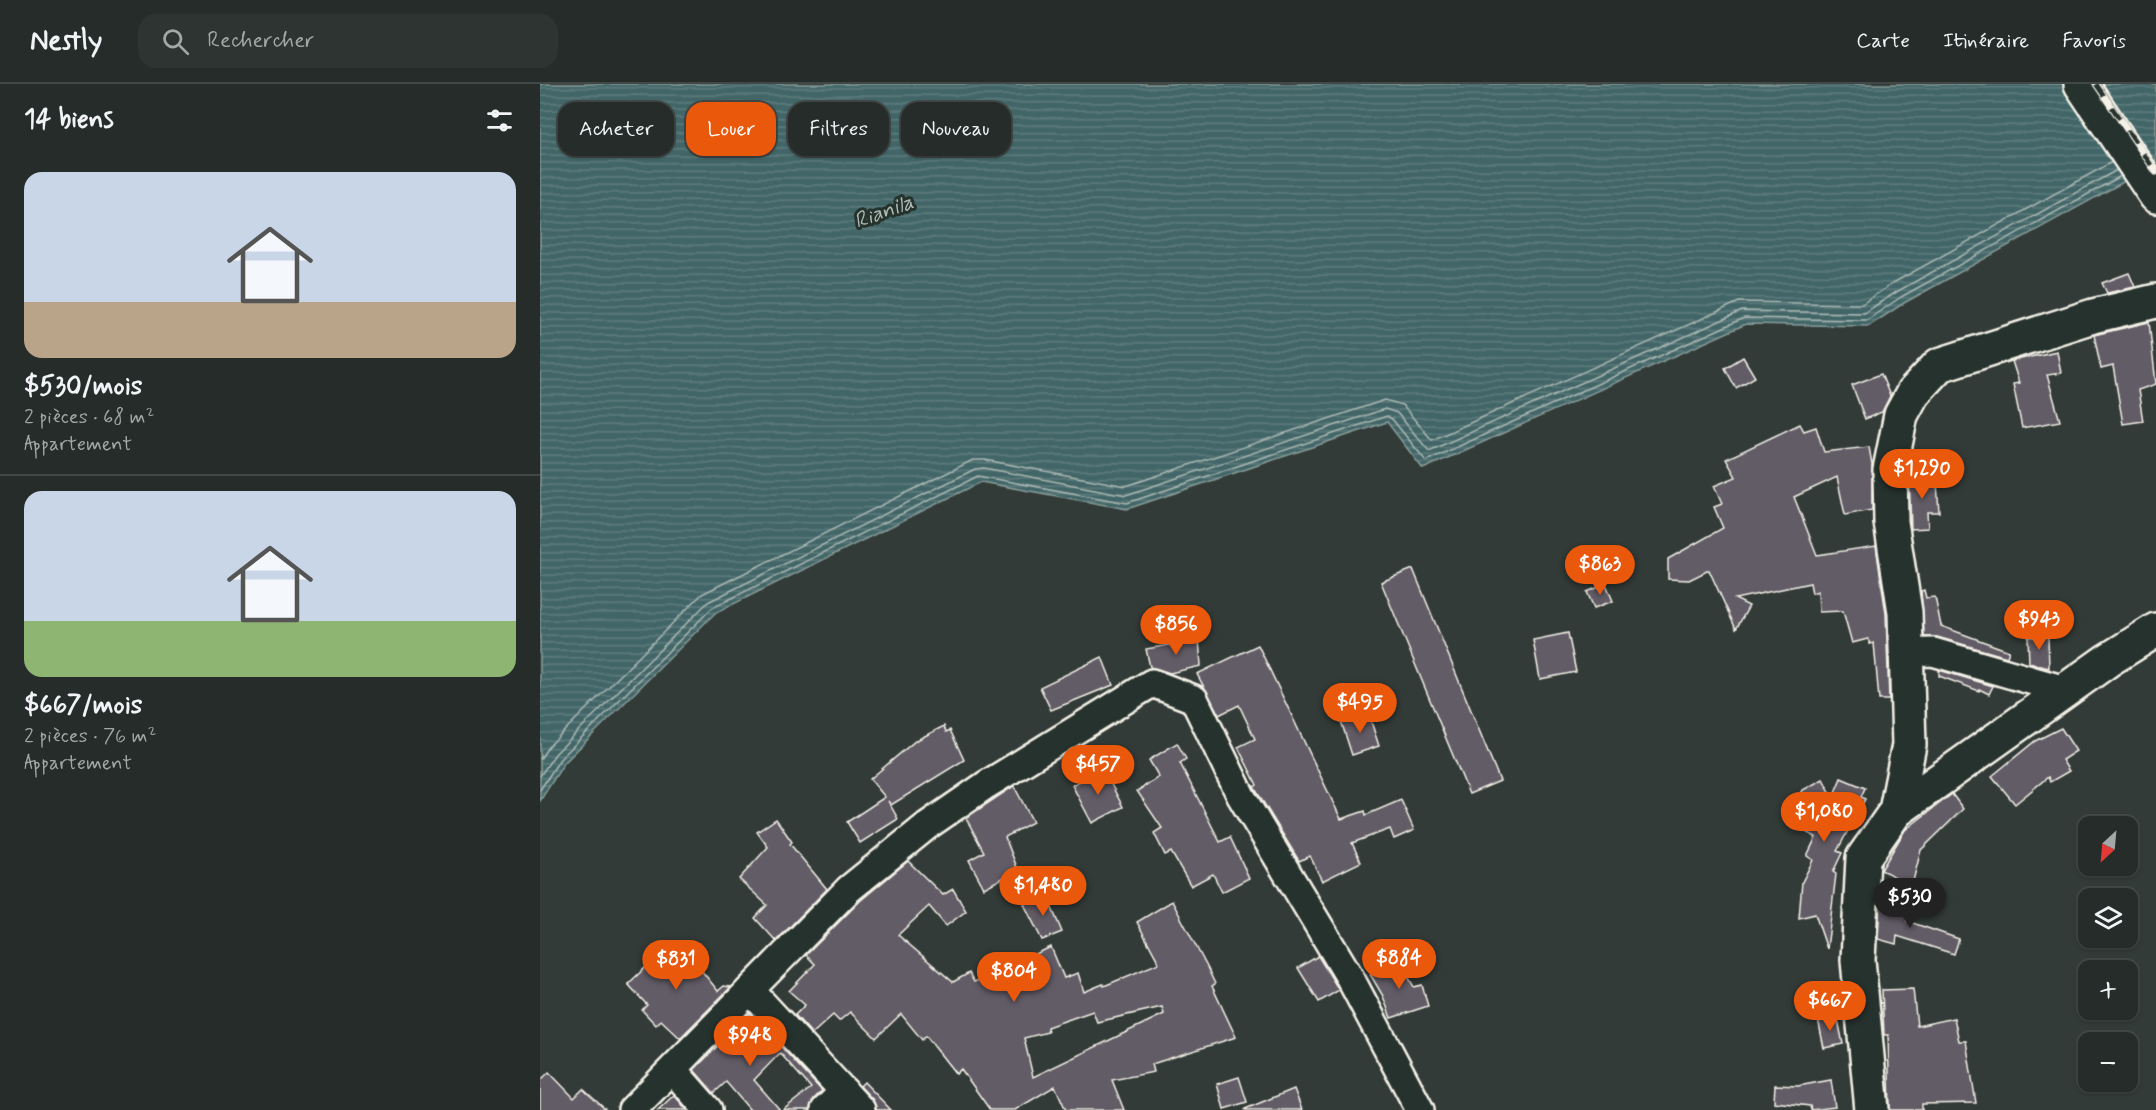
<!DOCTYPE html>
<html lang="fr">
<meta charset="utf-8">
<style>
body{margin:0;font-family:Mynerve,sans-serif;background:#2e3432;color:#f1f3f6;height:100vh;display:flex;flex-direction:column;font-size:22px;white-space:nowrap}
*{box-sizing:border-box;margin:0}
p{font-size:20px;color:#a4a7a8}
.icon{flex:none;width:33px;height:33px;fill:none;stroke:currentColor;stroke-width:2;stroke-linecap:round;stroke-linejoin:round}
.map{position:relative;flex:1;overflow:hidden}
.drawer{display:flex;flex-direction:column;background:#262c2a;width:540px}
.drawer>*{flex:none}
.banner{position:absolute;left:18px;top:18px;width:570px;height:54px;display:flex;gap:12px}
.needle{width:39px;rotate:206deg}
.tools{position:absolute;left:1538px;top:732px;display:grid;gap:12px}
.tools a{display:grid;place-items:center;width:60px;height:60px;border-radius:12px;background:#262c2a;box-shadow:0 2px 4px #0004,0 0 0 2px #424847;font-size:30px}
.price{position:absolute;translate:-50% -51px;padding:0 14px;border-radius:21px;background:#ea580c;color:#fff;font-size:20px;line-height:39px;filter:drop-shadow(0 2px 3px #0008)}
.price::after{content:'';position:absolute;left:50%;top:36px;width:18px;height:14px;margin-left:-9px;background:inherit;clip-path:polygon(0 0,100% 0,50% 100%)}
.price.selected{background:#222;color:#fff}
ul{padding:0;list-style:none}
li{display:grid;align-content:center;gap:12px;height:318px;padding:0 24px}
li+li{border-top:2px solid #424847}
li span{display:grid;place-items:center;height:186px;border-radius:18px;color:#555}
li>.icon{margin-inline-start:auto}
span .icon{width:108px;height:108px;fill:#fffc;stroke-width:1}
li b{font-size:26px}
h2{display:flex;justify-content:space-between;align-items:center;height:72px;padding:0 24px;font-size:26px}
.tag{padding:0 21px;border-radius:18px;background:#262c2a;box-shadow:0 2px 4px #0004,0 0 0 2px #424847;font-size:21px;line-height:54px}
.tag.selected{background:#ea580c;color:#fff}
header{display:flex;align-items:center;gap:36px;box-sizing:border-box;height:84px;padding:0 30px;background:#262c2a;border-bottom:2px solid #424847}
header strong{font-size:28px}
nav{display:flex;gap:33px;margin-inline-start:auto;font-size:21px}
.search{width:420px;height:54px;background:#2e3432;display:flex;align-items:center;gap:15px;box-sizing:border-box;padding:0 21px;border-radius:18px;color:#a4a7a8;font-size:22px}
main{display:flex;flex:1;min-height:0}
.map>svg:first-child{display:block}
.water{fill:url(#water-rules);stroke:#8a9e9b;stroke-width:1.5}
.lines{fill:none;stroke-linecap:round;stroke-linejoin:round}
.shore{stroke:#adb9b5;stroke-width:1.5}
.building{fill:#625c66;stroke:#f4f1e8;stroke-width:1.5;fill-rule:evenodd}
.street-casing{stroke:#f4f1e8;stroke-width:32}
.secondary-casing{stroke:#f4f1e8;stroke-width:38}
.primary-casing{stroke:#f4f1e8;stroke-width:38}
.street{stroke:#26332d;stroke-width:27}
.secondary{stroke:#26332d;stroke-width:33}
.primary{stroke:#26332d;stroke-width:33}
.rail-casing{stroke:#f4f1e8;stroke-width:7}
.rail{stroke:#26332d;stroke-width:4.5;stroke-dasharray:14;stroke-linecap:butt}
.labels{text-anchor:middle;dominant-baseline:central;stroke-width:6;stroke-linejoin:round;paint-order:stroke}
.water-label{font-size:22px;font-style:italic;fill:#adb9b5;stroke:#26332d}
</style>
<header>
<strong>Nestly</strong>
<div class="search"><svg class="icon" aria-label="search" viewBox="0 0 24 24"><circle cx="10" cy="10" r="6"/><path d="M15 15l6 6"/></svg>Rechercher</div>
<nav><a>Carte</a><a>Itinéraire</a><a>Favoris</a></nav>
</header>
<main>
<section class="drawer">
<h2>14 biens<svg class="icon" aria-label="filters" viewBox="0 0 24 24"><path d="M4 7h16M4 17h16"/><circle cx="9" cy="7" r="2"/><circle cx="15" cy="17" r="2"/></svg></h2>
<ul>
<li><span style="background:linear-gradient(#c9d6e8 70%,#b9a48a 0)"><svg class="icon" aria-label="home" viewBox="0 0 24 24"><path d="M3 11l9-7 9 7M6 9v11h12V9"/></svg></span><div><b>$530/mois</b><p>2 pièces · 68 m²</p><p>Appartement</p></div></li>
<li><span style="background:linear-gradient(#c9d6e8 70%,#8fb573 0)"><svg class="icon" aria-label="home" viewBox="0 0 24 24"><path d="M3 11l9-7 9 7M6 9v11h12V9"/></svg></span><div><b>$667/mois</b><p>2 pièces · 76 m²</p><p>Appartement</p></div></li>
</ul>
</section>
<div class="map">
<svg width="1616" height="1026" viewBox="0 0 1616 1026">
<defs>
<pattern id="water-rules" width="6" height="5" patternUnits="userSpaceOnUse" patternTransform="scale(1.5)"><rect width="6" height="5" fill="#436668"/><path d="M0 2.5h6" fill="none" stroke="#5f7c7e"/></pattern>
</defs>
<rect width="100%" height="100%" fill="#323b38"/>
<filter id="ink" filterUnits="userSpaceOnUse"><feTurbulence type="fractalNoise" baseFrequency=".0167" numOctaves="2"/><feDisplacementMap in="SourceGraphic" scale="12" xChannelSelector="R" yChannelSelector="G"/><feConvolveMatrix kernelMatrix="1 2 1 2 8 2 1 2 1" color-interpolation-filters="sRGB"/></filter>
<g filter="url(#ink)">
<polygon class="water" points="0,0 1616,0 1616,80 1364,219 1329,242 1206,240 883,385 847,338 587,425 441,398 175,529 24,679 0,717"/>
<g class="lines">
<g class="shore">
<polyline points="0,675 8,663 162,510 433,376 445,376 586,402 845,316 862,321 892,356 1199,218 1322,220 1353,199 1572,78"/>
<polyline points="0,692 15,670 168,518 435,385 444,384 586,411 845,325 857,329 889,367 1202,227 1324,229 1358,207 1577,86"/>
<polyline points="0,706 20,675 172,524 438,392 587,419 847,332 852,335 886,377 1204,234 1327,236 1361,213 1581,92"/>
</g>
</g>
<g class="building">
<polygon points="1589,189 1595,203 1567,209 1562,199"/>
<polygon points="1609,238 1616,300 1598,306 1603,337 1583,340 1573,282 1561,285 1554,251"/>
<polygon points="1517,267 1521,289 1507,291 1520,337 1482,344 1473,300 1479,299 1472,277"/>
<polygon points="1203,273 1215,293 1196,304 1185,284"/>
<polygon points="1341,290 1350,312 1342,328 1325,335 1312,301"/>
<polygon points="1260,340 1264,347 1276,343 1284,368 1329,363 1332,380 1332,426 1305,431 1297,393 1254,413 1277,471 1336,462 1346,530 1349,616 1339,616 1334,559 1330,560 1328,555 1312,559 1303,527 1279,528 1278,507 1272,509 1270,499 1195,515 1209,522 1196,545 1169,486 1149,496 1128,495 1128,475 1183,444 1174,423 1182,420 1174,402 1196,393 1186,375"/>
<polygon points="1382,384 1383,399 1397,398 1399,428 1387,428 1388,444 1371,445 1369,388"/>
<polygon points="873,485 960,697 929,710 841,498"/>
<polygon points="1066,500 1073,517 1054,524 1047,508"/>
<polygon points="1384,506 1386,514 1395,513 1401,542 1469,567 1467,573 1397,553 1384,553 1381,507"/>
<polygon points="1028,549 1036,588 1000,595 993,556"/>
<polygon points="1488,553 1508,553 1509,584 1489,579"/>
<polygon points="659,555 661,582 630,589 610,583 606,565 634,560 634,557"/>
<polygon points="718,561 801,735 825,727 826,731 861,716 874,746 854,755 850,745 812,759 821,778 782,797 770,772 759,777 714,703 717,701 698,663 715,655 699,621 679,631 657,590"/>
<polygon points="562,573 573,601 511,626 500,603"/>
<polygon points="1399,586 1453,602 1449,610 1439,605 1439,607 1399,592"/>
<polygon points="828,628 839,662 812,671 801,637"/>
<polygon points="404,642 406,648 410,646 424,676 351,721 348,717 358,735 320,759 307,738 345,713 330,695 375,657"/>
<polygon points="1521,644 1536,667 1522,676 1529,687 1510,698 1508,693 1475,720 1452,692 1495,657"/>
<polygon points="637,659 646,675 640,679 680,758 690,753 709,794 682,808 673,790 651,802 631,768 625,771 614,749 622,744 597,707 619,693 609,676"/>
<polygon points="563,685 583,723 552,739 532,701"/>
<polygon points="1301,694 1325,704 1321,713 1325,715 1297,767 1302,769 1293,788 1296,790 1287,865 1275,830 1259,834 1262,798 1273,776 1267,772 1276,753 1247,739 1263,706 1283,695 1293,713"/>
<polygon points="474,702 493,738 465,753 478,786 444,804 429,776 444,768 426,734"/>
<polygon points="1412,710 1423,725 1381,766 1372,801 1341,786 1365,746"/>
<polygon points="236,735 252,758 250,760 287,805 236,857 215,834 227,821 199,795 228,763 217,748"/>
<path d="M368,777L403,811L413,805L426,827L406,842L389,822L358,851L413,898L429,889L434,898L511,863L524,894L538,889L544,908L563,900L564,902L619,879L597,838L632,817L667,883L675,900L672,902L696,953L612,980L614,988L572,996L584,1026H526L515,1002L475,1026H450L421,985L416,990L386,952L382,956L361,930L336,954L310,928L299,937L293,931L272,950L255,931L265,921L249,907L275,880L266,871L320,817ZM622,923L624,930L493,993L484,954L508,948L507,943L553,927L557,938Z"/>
<polygon points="506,810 522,848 502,856 484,820"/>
<polygon points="1340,817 1369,821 1367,837 1419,855 1414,870 1357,852 1356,860 1338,855"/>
<polygon points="139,859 178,907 184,902 191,903 140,954 121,936 116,941 102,926 107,921 88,900 124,866 127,869"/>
<polygon points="778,872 799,906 779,918 758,884"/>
<polygon points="858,875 874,903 882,901 888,922 851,934 843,912 830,890"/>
<polygon points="1373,905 1377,942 1414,934 1419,957 1426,957 1436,1019 1382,1020 1382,1026 1350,1026 1348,951 1344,951 1342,906"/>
<polygon points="210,929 282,1007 274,1015 270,1026 243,1026 271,1004 240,969 214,996 240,1026 210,1026 186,998 174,1009 154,986"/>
<polygon points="1297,931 1303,960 1284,964 1278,935"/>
<polygon points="9,988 34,1014 43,1005 66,1026 0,1026 0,997"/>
<polygon points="699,993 707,1018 684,1025 677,1000"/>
<polygon points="1291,996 1295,1023 1271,1026 1270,1022 1234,1018 1235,1001 1258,1002"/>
<polygon points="324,998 351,1026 336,1026 333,1016 320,1002"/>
<polygon points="754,1005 762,1026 705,1026 705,1025"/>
<polygon points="134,1011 147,1026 118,1026"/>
</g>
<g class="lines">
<defs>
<g id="street">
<polyline points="1364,569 1393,568 1525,606"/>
<polyline points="210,906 321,1026"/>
<polyline points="133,986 168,1026"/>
<polyline points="92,1026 309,805 388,741 446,701 612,599 654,615 701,712 809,892 880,1026"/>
<polyline points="285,1026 304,1007"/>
</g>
<polyline id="secondary" points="1356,727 1369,661 1365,528 1351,438 1350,386 1361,331 1373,309 1399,281 1553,232 1616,217"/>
<g id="primary">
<polyline points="1541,0 1616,112"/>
<polyline points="1332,1026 1318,876 1323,774 1356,727 1568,576 1616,546"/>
</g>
</defs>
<use href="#street" class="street-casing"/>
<use href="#secondary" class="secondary-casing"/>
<use href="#primary" class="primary-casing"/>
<use href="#street" class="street"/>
<use href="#secondary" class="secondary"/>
<use href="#primary" class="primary"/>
<defs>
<polyline id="rail" points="1556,0 1616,88"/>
</defs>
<use href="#rail" class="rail-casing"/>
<use href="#rail" class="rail"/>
</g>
</g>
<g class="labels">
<g class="water-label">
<text transform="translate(344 128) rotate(-20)">Rianila</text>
</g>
</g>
</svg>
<div class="tools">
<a><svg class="needle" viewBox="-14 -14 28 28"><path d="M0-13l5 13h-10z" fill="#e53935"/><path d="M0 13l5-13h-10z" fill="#a4a7a8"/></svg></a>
<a><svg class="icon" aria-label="layers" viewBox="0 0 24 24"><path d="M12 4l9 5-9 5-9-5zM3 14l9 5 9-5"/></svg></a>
<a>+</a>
<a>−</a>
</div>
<b class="price" style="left:1382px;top:416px">$1,290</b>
<b class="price" style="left:1060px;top:512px">$863</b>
<b class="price" style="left:1499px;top:567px">$943</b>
<b class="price" style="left:636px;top:572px">$856</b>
<b class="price" style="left:820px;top:650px">$495</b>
<b class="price" style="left:558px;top:712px">$457</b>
<b class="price" style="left:1284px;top:759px">$1,080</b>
<b class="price" style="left:503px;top:833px">$1,480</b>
<b class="price selected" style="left:1370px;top:845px">$530</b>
<b class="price" style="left:859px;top:906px">$884</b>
<b class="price" style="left:136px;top:907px">$831</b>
<b class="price" style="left:474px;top:919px">$804</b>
<b class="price" style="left:1290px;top:948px">$667</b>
<b class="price" style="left:210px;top:983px">$948</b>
<div class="banner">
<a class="tag">Acheter</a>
<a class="tag selected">Louer</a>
<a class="tag">Filtres</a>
<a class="tag">Nouveau</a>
</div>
</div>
</main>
